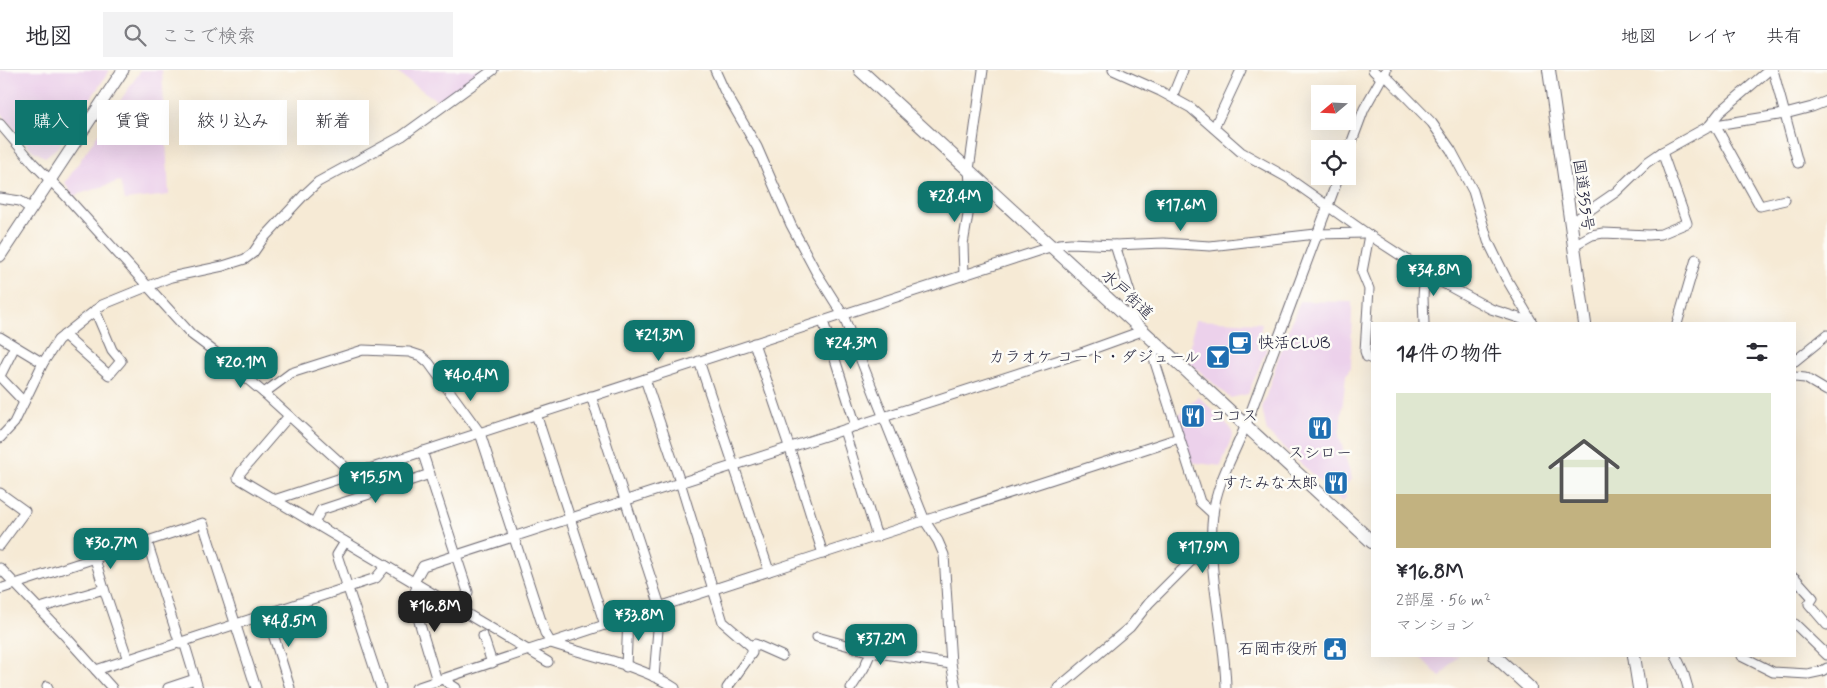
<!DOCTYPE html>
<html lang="ja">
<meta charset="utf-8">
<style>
body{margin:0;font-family:Mynerve,"Klee One",sans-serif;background:#f2f2f3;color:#2b2b33;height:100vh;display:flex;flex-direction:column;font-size:19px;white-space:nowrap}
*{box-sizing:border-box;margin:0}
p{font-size:16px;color:#7c7c81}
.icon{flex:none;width:28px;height:28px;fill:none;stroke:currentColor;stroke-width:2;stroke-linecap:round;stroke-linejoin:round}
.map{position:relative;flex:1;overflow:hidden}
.details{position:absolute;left:1371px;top:252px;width:425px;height:335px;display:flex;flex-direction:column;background:#fff;border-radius:0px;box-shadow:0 5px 20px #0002}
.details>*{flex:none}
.hud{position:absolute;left:15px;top:30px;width:475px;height:45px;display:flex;gap:10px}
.needle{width:32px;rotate:251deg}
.buttons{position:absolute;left:1311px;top:15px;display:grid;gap:10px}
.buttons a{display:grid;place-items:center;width:45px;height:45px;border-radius:0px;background:#fff;box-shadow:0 5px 20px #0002;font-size:25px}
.price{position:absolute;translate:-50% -42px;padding:0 11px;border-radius:10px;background:#0f766e;color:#fff;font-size:16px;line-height:32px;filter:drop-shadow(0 1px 2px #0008)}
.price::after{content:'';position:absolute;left:50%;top:30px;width:15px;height:11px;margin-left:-8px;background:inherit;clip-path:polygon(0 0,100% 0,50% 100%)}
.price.current{background:#222;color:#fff}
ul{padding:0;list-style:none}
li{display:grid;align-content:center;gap:10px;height:265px;padding:0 25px}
li span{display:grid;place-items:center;height:155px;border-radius:0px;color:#555}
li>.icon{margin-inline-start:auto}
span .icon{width:90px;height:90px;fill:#fffc;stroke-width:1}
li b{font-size:21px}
h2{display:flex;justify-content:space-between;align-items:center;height:60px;padding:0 25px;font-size:21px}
.chip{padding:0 18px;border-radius:0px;background:#fff;box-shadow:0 5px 20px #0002;font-size:18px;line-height:45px}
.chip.current{background:#0f766e;color:#fff}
header{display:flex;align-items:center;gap:30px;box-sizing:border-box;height:70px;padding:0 25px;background:#fff;border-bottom:1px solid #e1e1e2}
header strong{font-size:24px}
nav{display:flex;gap:28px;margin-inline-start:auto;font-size:18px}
.search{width:350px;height:45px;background:#f2f2f3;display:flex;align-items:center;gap:12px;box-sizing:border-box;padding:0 18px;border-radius:0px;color:#7c7c81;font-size:19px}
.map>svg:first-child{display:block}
.built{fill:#ecd1eb}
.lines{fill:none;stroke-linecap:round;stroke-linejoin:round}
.minor-casing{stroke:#6c6871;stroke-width:11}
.major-casing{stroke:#6c6871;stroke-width:13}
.highway-casing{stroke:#6c6871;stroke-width:14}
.minor{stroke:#fff;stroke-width:9}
.major{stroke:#fff;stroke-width:11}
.highway{stroke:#fff;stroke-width:12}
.labels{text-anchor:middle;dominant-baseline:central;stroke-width:5;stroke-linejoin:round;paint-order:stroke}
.street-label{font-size:16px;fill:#22223b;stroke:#fdfcf7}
.poi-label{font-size:16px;fill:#22223b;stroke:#fdfcf7;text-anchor:end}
</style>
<header>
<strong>地図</strong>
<div class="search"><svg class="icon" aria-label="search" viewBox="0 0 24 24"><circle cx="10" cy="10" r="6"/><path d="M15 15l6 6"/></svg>ここで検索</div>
<nav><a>地図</a><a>レイヤ</a><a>共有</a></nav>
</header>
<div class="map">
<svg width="1827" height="618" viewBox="0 0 1827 618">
<rect width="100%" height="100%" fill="#fdfcf7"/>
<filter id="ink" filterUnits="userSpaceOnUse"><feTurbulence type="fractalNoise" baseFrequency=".02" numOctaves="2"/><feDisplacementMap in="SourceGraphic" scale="10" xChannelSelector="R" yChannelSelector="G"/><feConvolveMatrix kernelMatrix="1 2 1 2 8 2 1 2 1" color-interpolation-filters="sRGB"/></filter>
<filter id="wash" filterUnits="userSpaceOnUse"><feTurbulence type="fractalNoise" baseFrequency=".0096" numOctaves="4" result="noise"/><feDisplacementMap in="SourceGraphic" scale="20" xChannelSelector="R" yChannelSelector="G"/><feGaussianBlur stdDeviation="1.12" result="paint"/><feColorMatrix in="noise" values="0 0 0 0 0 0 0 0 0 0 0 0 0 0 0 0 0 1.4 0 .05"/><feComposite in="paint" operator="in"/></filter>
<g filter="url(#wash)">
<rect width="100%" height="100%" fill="#f6ead5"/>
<g class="built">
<polygon points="0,0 110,0 58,77 45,87 32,80 0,42"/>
<polygon points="141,0 162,0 169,125 125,130 120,111 73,126 65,113"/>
<polygon points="393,0 489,0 439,32"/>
<polygon points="1300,231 1352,232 1351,297 1346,305 1339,366 1352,409 1343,417 1346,428 1342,432 1267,362 1262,338 1283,274"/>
<polygon points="1195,250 1262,253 1257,278 1267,278 1248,324 1230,328 1188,291"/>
<polygon points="1198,326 1229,356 1233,364 1221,396 1189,392 1176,348"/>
<polygon points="1420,586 1458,586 1440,607 1422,589"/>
</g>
</g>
<g filter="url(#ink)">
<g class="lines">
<defs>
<g id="minor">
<polyline points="715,0 724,20 757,77 791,155 816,202 843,245 925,451 938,471 944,485 951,594 956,618"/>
<polyline points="1113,0 1160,21 1191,38 1241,82 1288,108 1366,163 1443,213 1491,239 1531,252"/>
<polyline points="1373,0 1381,8"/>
<polyline points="1773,0 1798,93"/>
<polyline points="1384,4 1432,53 1451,80 1473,121 1488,171 1506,208 1533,254"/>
<polyline points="1172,27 1183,0"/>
<polyline points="0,54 34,94 64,124 191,264 219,285 264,323 353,404"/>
<polyline points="1715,55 1760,136 1785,130"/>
<polyline points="1709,56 1785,44 1812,37 1827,31"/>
<polyline points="1214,58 1241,0"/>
<polyline points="1348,82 1364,39 1386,0"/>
<polyline points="0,128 20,131 31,139"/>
<polyline points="1571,153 1616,122 1646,93 1662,82 1709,56 1720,42 1769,0"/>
<polyline points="1369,165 1362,202 1369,219 1365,281 1367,287 1372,289"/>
<polyline points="1115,175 1136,242 1129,249"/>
<polyline points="1574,175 1592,165 1603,163 1649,165 1661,164 1687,153 1662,82"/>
<polyline points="964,205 963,174 971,127 969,100 983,0"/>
<polyline points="823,251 856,356"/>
<polyline points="1424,254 1423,227 1425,200"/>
<polyline points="1677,254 1696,189"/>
<polyline points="64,265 109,305 121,291 112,280 95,240"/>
<polyline points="0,267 43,293"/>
<polyline points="754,273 789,376 823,484"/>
<polyline points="1157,274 1154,281 1154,289 1200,432 1213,444"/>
<polyline points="699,291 769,501"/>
<polyline points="1795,291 1827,265"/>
<polyline points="0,306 14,278"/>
<polyline points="0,307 24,332"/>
<polyline points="1795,307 1805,308 1827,321"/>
<polyline points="645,309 680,412 723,552 752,577 752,583 727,618"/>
<path d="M264,323L291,303L363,280L409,282L421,286L429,293L480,363L545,563L551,573C590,586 640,595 675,618"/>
<polyline points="591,326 660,536 654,607"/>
<polyline points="536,344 605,555"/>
<polyline points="289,346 241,402 238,408 548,592"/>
<polyline points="844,360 877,467"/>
<polyline points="0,368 14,353 43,293 58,270 102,235 171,207 223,196 245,189 253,183 262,170 305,124 318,112 402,66 493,0"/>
<polyline points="422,381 468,522 458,538"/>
<polyline points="368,399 376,421"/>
<polyline points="0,423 25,441 0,475"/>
<polyline points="274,430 1059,174 1071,173 1115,175 1163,173 1210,176 1316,164 1366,163"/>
<polyline points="314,453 321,440 430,404"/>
<polyline points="147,472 180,574"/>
<polyline points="345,472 337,485 381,618"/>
<polyline points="95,489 104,519"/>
<polyline points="0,498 66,567 112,618"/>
<polyline points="1795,508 1813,528 1809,534 1827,555"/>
<polyline points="414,512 423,496 1084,282 1142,261"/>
<polyline points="418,515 412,528 437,611"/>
<polyline points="0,519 203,453 256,618"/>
<polyline points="40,538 104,519 128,590"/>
<polyline points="267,545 290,618"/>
<polyline points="1795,554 1827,585"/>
<polyline points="483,566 492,593"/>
<polyline points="817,567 871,582 951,594"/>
<polyline points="184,572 198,618"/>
<polyline points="752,577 755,574 782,586"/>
<polyline points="1676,586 1683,601 1688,618"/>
<polyline points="1741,586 1773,602 1808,604 1822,601 1827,598"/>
<polyline points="626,597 628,547"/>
<polyline points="96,600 376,508 386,496"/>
<polyline points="442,609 456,618"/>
<polyline points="47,616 48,618"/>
<polyline points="168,618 195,609"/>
<path d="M416,618C669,532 925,451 1179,368"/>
<polyline points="851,618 864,598 871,582"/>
<polyline points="1058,618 1130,557 1149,533 1211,471"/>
<path d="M1226,618C1225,561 1206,500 1213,444C1217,411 1235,383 1247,352C1278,270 1308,188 1339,106"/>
</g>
<polyline id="major" points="0,186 123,0"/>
<g id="highway">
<polyline points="860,0 1372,472"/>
<polyline points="1549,0 1585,254"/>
<polyline points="1495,586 1530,618"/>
<polyline points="1634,586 1639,618"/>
</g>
</defs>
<use href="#minor" class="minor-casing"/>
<use href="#major" class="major-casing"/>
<use href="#highway" class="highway-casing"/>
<use href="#minor" class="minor"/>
<use href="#major" class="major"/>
<use href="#highway" class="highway"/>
</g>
</g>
<defs>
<symbol id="cafe-square" viewBox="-11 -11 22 22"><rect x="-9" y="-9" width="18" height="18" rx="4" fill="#1f6fb2" stroke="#fdfcf7"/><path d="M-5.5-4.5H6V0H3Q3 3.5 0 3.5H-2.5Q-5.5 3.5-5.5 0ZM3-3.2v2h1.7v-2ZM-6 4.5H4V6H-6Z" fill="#fff"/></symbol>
<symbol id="bar-square" viewBox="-11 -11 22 22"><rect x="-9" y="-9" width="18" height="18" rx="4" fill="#1f6fb2" stroke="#fdfcf7"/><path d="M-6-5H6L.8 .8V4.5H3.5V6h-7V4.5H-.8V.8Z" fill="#fff"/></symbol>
<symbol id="restaurant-square" viewBox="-11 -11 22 22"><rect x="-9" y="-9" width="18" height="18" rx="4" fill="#1f6fb2" stroke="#fdfcf7"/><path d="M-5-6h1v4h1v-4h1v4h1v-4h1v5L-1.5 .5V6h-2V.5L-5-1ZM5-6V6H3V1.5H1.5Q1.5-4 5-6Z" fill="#fff"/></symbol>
<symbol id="civic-square" viewBox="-11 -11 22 22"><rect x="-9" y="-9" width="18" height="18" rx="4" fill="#1f6fb2" stroke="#fdfcf7"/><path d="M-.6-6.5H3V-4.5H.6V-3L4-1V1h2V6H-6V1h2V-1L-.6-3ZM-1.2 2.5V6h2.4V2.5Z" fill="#fff"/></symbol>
</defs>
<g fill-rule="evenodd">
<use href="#cafe-square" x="1226" y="259" width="28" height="28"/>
<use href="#bar-square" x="1204" y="273" width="28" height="28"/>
<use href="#restaurant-square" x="1179" y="332" width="28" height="28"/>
<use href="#restaurant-square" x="1306" y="344" width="28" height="28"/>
<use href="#restaurant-square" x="1322" y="399" width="28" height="28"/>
<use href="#civic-square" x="1321" y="565" width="28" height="28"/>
</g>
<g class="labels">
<g class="street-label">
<text transform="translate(1583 125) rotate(82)">国道355号</text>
<text transform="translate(1127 225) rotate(43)">水戸街道</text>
</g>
<g class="poi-label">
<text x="1258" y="273" text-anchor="start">快活CLUB</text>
<text x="1200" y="287">カラオケ コート・ダジュール</text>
<text x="1210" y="346" text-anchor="start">ココス</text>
<text x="1320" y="383" text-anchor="middle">スシロー</text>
<text x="1318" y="413">すたみな太郎</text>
<text x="1318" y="579">石岡市役所</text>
</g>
</g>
</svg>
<div class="buttons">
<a><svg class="needle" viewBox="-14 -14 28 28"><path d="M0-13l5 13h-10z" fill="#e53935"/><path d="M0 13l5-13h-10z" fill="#7c7c81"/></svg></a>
<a><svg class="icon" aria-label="locate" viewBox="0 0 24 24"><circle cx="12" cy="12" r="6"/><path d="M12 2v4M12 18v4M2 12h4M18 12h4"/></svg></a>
</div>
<b class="price" style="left:955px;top:153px">¥28.4M</b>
<b class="price" style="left:1181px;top:162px">¥17.6M</b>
<b class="price" style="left:1434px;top:227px">¥34.8M</b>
<b class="price" style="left:659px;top:292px">¥21.3M</b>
<b class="price" style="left:851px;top:300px">¥24.3M</b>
<b class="price" style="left:241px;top:319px">¥20.1M</b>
<b class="price" style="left:471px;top:332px">¥40.4M</b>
<b class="price" style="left:376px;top:434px">¥15.5M</b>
<b class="price" style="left:111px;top:500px">¥30.7M</b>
<b class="price" style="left:1203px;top:504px">¥17.9M</b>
<b class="price current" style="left:435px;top:563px">¥16.8M</b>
<b class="price" style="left:639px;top:572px">¥33.8M</b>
<b class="price" style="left:289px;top:578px">¥48.5M</b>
<b class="price" style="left:881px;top:596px">¥37.2M</b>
<div class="hud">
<a class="chip current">購入</a>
<a class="chip">賃貸</a>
<a class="chip">絞り込み</a>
<a class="chip">新着</a>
</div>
<section class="details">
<h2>14件の物件<svg class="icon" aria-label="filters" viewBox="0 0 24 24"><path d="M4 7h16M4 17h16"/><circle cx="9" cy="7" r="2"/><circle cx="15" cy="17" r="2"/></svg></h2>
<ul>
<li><span style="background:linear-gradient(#dfe7d0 65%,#c2b280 0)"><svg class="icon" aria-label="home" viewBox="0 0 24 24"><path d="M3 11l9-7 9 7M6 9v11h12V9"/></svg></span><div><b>¥16.8M</b><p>2部屋 · 56 m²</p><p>マンション</p></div></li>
</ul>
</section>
</div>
